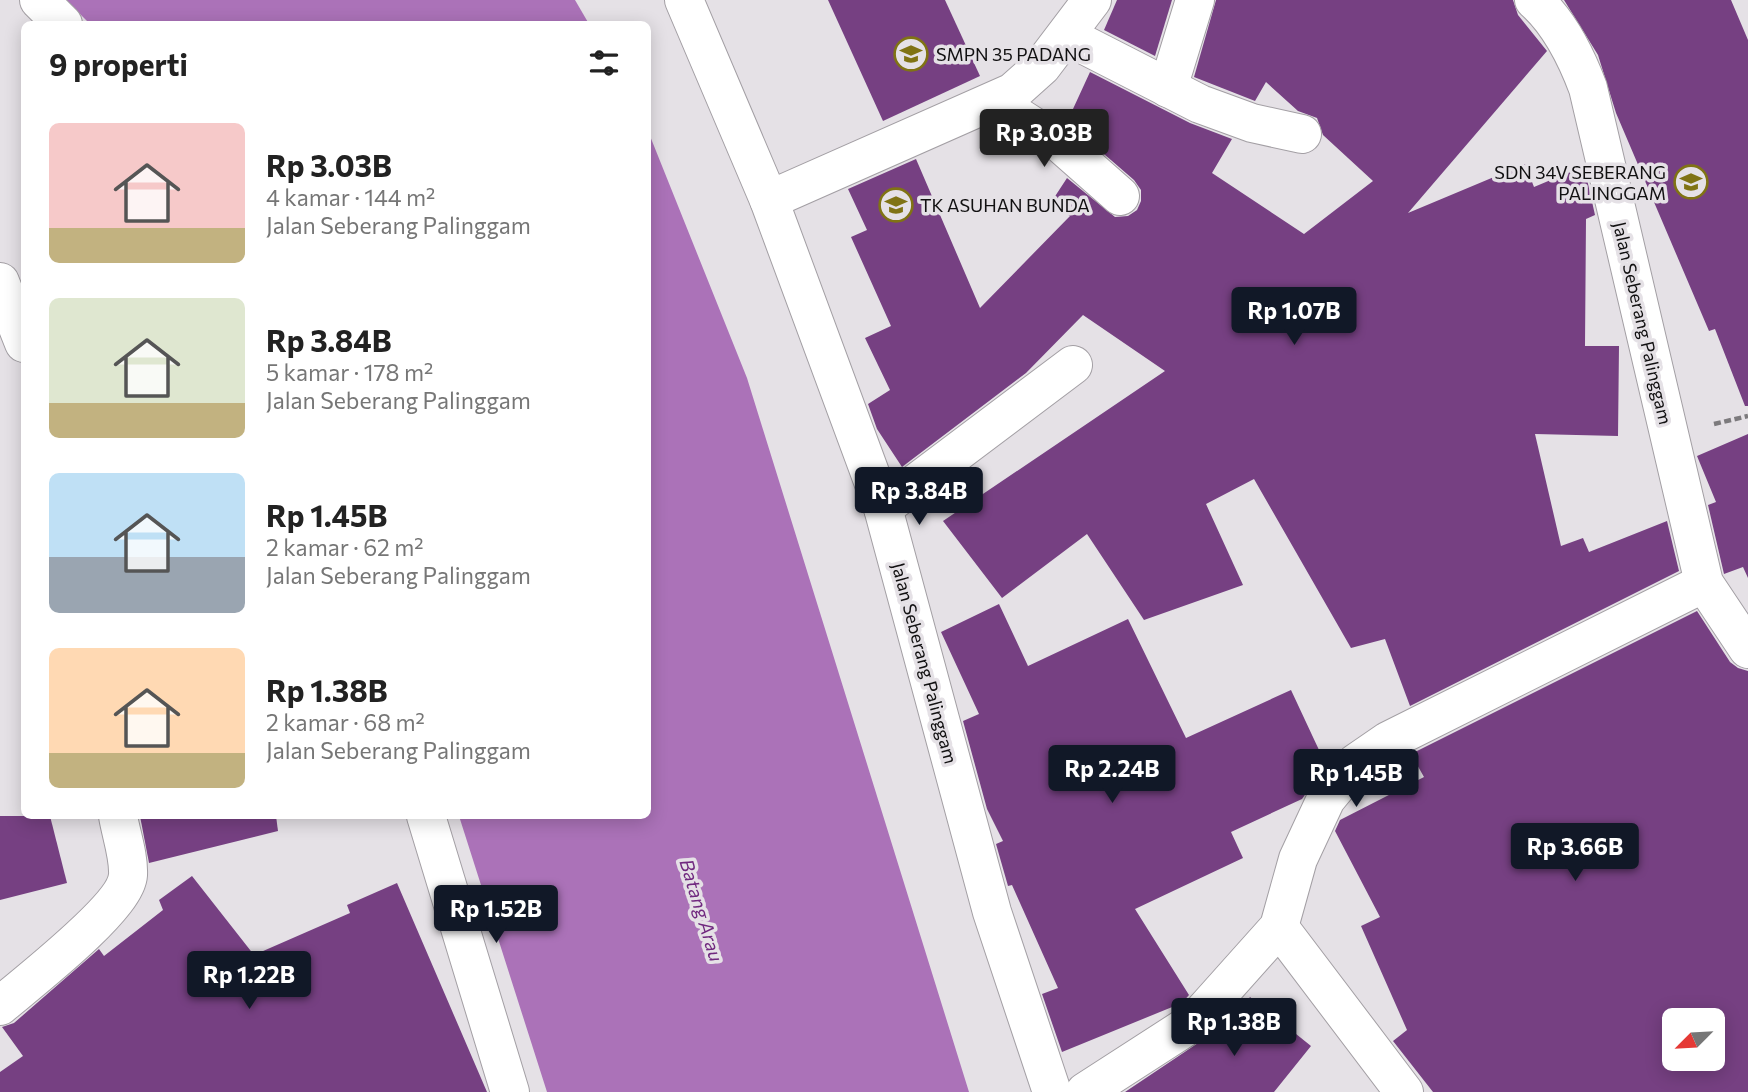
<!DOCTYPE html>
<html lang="id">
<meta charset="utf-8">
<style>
body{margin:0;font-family:Commissioner,sans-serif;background:#f2f2f2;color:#222;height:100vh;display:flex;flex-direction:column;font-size:26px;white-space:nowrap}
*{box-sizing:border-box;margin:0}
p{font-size:23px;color:#767676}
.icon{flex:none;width:38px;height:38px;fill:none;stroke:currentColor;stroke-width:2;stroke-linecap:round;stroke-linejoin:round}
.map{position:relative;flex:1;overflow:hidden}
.side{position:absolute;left:21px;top:21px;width:630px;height:798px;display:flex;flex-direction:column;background:#fff;border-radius:10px;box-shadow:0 4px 18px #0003}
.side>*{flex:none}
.needle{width:46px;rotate:246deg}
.buttons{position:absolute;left:1662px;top:1008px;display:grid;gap:14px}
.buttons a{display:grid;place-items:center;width:63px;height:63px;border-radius:10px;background:#fff;box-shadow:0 4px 18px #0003;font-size:35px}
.price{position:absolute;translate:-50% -60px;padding:0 16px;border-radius:7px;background:#111827;color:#fff;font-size:23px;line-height:46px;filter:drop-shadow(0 2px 4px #0008)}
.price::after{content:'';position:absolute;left:50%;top:42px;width:21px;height:16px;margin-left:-10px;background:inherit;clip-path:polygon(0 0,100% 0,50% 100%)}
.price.on{background:#222;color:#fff}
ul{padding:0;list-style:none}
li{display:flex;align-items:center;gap:21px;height:175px;padding:0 28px}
li span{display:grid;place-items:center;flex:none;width:196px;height:140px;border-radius:10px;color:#555}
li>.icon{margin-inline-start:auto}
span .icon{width:84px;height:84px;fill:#fffc;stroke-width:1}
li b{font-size:30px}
h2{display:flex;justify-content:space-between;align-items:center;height:84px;padding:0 28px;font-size:30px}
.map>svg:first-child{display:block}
.water{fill:#ab72b8}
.building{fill:#764082;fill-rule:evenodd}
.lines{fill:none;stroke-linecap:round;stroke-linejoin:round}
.street-casing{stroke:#a39fa4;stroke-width:40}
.secondary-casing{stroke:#a39fa4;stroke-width:40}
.path{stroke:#7c7a7d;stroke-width:4.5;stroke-dasharray:7 3.5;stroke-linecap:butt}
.street{stroke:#fff;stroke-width:38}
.secondary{stroke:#fff;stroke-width:38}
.labels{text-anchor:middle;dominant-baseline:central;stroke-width:7;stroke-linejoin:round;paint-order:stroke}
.poi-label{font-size:18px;fill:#111011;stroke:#e5e1e6;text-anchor:start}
.street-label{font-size:18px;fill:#111011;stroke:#e5e1e6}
.water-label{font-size:19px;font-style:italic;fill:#70297f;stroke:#e5e1e6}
</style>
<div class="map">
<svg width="1748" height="1092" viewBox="0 0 1748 1092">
<rect width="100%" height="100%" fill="#e5e1e6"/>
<g class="water">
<polygon points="66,0 575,0 589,24 90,24"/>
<polygon points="648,131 747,378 969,1092 547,1092 459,816 648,816"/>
</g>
<g class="building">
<polygon points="828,0 945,0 980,76 883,121"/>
<polygon points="1117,0 1172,0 1155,56 1104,30"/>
<polygon points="1216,0 1513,0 1518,15 1547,51 1408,213 1525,164 1534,187 1584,166 1595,215 1586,219 1585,346 1619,346 1618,436 1535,434 1561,546 1583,538 1589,552 1667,521 1679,571 1410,706 1385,639 1351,648 1254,479 1206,504 1243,585 1144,620 1087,534 1002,598 943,521 1165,371 1083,315 1026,373 902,467 877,429 868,404 890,390 865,338 891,326 851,237 867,230 848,189 916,159 980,308 1070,216 1050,204 1067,178 1115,217 1128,216 1137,210 1141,201 1141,190 1134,180 1067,122 1090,72 1190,123 1232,139 1212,173 1304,234 1373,181 1323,135 1317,118 1298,111 1266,82 1255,101 1194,77"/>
<polygon points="1564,0 1731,0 1748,40 1748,406 1745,406 1715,329 1709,331 1616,113 1598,55"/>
<polygon points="1748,434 1748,578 1743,567 1724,574 1708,505 1716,502 1697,456"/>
<polygon points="999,604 1028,666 1128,619 1186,738 1291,690 1326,765 1302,799 1231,832 1243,858 1135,909 1189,995 1182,1003 1062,1052 1042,994 1058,988 1012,885 1008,886 996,844 1003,841 987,809 963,721 979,714 941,632"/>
<path d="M1697,611L1730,662L1738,668L1748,671V1092H1433L1393,1041L1407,1030L1361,926L1380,917L1335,831L1340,820L1424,777L1411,754ZM1675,1020H1713V1059H1675Z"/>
<polygon points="0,816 50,816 67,883 0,900"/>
<polygon points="140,816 276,816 278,831 149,863"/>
<polygon points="192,876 254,955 350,913 347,905 397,883 487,1092 0,1092 0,1072 23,1056 2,1027 14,1023 99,949 104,956 163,910 159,900"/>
<polygon points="1250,997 1311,1046 1274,1092 1125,1092 1213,1033 1217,1039"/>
</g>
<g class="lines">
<defs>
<g id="street">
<polyline points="39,0 63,24"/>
<path d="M1534,0C1560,23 1576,56 1588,88L1704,583L1748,649"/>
<polyline points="1067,36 1200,104 1252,123 1302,134"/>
<polyline points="1168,88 1195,0"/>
<polyline points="995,102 1061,144 1120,196"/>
<polyline points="769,200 1013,92 1042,66 1092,0"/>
<polyline points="0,282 24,343"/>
<polyline points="883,508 1073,365"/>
<polyline points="426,816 510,1092"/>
<polyline points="1279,927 1404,1092"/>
<path d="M0,1006C27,983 126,907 128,875C129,856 121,834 118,816"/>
<polyline points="1085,1092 1195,1021 1279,927 1298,859 1326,799 1356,763 1388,741 1704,583"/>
</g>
<polyline id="secondary" points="684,0 769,200 883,508 992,912 1052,1092"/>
</defs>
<use href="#street" class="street-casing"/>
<use href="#secondary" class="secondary-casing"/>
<polyline class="path" points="1714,424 1748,416"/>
<use href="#street" class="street"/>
<use href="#secondary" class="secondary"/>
</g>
<defs>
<symbol id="school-ring" viewBox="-11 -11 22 22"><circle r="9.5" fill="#e5e1e6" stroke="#807314" stroke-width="1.5"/><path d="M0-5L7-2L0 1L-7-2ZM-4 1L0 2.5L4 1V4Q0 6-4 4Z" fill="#807314"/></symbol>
</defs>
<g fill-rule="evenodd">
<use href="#school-ring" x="892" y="35" width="38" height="38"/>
<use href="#school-ring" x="1672" y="163" width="38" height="38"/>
<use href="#school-ring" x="877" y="186" width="38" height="38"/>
</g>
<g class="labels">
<g class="poi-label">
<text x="936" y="54">SMPN 35 PADANG</text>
<text x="1666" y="172" text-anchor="end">SDN 34V SEBERANG<tspan x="1666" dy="21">PALINGGAM</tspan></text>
<text x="920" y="205">TK ASUHAN BUNDA</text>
</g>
<g class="street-label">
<text transform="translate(1643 323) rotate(77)">Jalan Seberang Palinggam</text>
<text transform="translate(925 663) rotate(75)">Jalan Seberang Palinggam</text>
</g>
<g class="water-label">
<text transform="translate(702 910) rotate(73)">Batang Arau</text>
</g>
</g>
</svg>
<div class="buttons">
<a><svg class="needle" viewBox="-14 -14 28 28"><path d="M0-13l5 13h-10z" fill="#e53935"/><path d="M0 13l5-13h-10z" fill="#767676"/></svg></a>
</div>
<b class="price on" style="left:1044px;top:169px">Rp 3.03B</b>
<b class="price" style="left:1294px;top:347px">Rp 1.07B</b>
<b class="price" style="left:919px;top:527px">Rp 3.84B</b>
<b class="price" style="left:1112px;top:805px">Rp 2.24B</b>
<b class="price" style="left:1356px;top:809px">Rp 1.45B</b>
<b class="price" style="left:1575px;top:883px">Rp 3.66B</b>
<b class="price" style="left:496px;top:945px">Rp 1.52B</b>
<b class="price" style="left:249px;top:1011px">Rp 1.22B</b>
<b class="price" style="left:1234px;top:1058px">Rp 1.38B</b>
<section class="side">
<h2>9 properti<svg class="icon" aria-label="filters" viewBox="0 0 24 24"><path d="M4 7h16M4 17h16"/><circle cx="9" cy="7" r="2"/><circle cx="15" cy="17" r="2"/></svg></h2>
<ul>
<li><span style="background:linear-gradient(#f6c9c9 75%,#c2b280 0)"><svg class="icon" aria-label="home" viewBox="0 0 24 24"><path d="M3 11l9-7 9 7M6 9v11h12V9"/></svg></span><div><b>Rp 3.03B</b><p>4 kamar · 144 m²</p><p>Jalan Seberang Palinggam</p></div></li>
<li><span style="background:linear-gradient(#dfe7d0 75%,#c2b280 0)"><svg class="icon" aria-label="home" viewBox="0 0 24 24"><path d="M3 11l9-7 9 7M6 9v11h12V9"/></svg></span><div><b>Rp 3.84B</b><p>5 kamar · 178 m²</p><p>Jalan Seberang Palinggam</p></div></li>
<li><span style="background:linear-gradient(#bfe0f5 60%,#9aa5b1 0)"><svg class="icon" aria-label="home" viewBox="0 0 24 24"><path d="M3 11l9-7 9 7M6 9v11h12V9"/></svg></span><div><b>Rp 1.45B</b><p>2 kamar · 62 m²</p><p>Jalan Seberang Palinggam</p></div></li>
<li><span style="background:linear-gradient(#ffd9b3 75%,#c2b280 0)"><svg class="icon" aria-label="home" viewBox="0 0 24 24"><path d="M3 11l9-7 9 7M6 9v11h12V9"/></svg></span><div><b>Rp 1.38B</b><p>2 kamar · 68 m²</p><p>Jalan Seberang Palinggam</p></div></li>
</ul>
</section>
</div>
